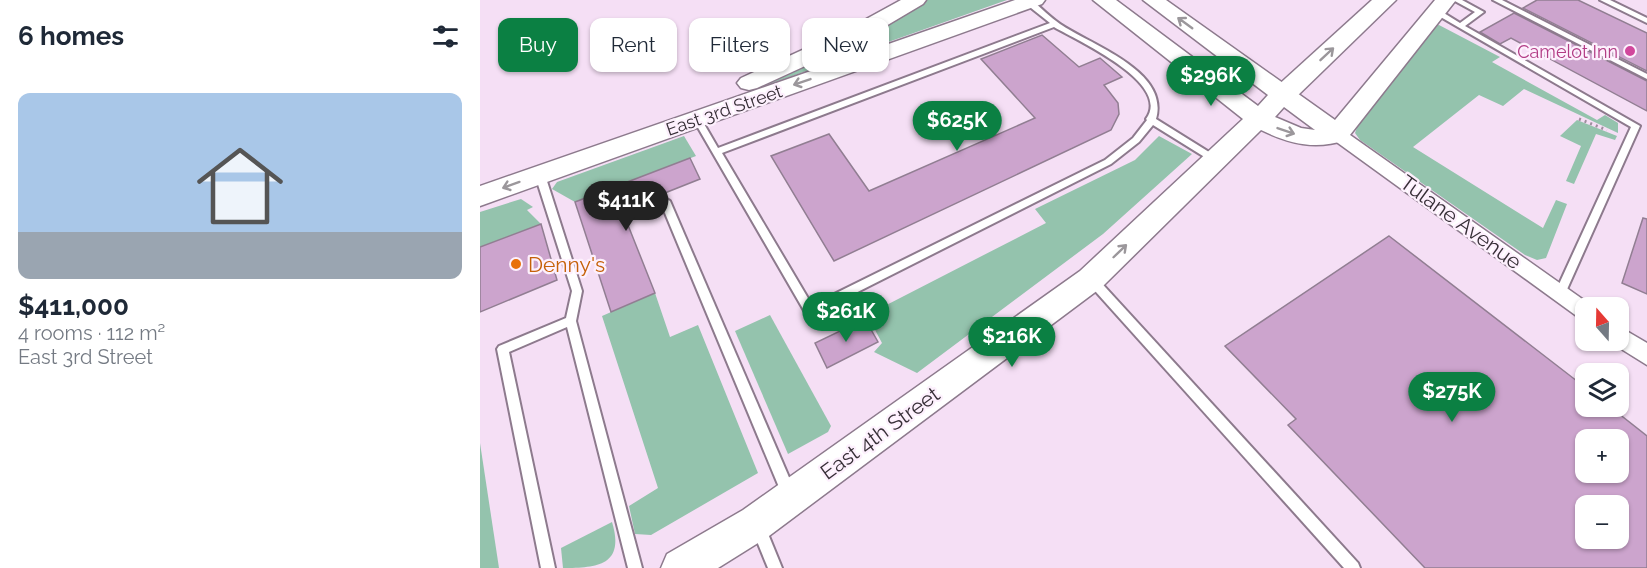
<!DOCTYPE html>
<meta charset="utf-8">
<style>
body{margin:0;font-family:Raleway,sans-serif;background:#f6f6f7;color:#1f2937;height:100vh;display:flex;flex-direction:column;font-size:22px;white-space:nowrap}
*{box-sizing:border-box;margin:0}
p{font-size:20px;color:#747a83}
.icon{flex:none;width:33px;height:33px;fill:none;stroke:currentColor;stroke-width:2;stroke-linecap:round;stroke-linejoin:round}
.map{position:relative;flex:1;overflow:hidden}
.sheet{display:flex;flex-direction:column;background:#fff;width:480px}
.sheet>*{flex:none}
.top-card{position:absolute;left:18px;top:18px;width:570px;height:54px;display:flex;gap:12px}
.needle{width:39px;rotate:340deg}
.controls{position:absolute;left:1095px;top:297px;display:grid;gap:12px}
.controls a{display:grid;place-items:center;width:54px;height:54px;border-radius:12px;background:#fff;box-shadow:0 2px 4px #0004;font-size:30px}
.price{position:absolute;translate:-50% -51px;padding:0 14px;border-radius:21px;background:#0b8043;color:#fff;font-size:20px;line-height:39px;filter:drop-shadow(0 2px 3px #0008)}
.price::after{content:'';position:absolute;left:50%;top:36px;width:18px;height:14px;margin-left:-9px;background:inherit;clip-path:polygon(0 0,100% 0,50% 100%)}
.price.active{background:#222;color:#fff}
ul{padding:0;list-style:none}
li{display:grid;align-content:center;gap:12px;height:318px;padding:0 18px}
li span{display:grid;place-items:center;height:186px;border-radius:12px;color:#555}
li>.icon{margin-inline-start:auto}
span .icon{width:108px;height:108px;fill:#fffc;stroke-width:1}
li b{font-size:26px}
h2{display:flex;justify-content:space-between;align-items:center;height:72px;padding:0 18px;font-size:26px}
.chip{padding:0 21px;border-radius:12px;background:#fff;box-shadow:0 2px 4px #0004;font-size:21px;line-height:54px}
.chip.active{background:#0b8043;color:#fff}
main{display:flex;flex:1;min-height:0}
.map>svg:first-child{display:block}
.green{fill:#94c3ad}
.building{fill:#cca4cd;stroke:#917e92;stroke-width:1.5;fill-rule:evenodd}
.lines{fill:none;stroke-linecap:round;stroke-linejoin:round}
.service-casing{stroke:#8d7a8d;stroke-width:4}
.minor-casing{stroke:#8d7a8d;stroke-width:3}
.secondary-casing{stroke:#8d7a8d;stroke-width:3}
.motorway-casing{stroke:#8d7a8d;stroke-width:3}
.path{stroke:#9e8e9e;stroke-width:3;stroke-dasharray:2 4;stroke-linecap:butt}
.service{fill:#fff;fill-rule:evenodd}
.minor{fill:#fff;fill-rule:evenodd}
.secondary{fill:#fff;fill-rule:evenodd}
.motorway{fill:#fff;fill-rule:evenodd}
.oneway{stroke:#9b979b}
.hotel-dot{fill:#d1479c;stroke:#fdf0fd;stroke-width:2}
.food-dot{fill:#e8710a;stroke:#fdf0fd;stroke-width:2}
.labels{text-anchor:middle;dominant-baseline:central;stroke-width:4.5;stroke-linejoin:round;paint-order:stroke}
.far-hotel-label{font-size:18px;fill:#b23c85;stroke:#fdf0fd;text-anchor:end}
.far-street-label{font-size:18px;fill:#372f37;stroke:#fdf0fd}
.street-label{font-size:21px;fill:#372f37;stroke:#fdf0fd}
.food-label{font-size:21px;fill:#c56008;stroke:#fdf0fd;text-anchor:start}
</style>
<main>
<section class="sheet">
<h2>6 homes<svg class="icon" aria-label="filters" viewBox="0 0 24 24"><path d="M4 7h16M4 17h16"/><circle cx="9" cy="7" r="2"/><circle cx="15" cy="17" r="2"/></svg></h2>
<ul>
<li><span style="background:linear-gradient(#a9c7e8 75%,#9aa5b1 0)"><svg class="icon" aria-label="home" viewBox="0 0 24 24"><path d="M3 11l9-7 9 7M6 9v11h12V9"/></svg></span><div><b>$411,000</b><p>4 rooms · 112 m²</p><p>East 3rd Street</p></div></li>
</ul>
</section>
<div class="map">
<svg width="1167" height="568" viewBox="0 0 1167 568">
<rect width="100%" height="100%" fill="#f5dff5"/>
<g class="green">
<polygon points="445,0 527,0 284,86"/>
<polygon points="959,25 1020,57 1012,62 1117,120 1125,115 1138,123 1138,133 1044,89 1023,106 999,95 933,147 1063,228 1076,200 1087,204 1066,258 1057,260 1045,255 880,140 875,133 877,127 952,26"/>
<polygon points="1097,120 1137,136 1135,140 1116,134 1094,184 1086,181 1101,146 1080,136"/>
<polygon points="204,136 216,156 95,202 72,189 77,182"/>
<polygon points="679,136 712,154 623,234 437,373 394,352 402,343 387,315 566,223 555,209 655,160"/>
<polygon points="41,199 53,207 47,210 61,224 0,247 0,212"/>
<polygon points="175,293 190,337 218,325 278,473 171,535 155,534 149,506 178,488 122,316"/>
<polygon points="290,315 351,426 348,432 308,454 255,331"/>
<polygon points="0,443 19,568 0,568"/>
<path d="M132,522C145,565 118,568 83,568L81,548Z"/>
</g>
<g class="building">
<polygon points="1057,0 1098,0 1167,33 1167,71 1043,8"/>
<polygon points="1034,13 1167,81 1167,111 1031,38 1020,44 1000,32"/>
<polygon points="562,35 599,67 620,58 642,77 624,85 638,103 639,114 631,130 354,261 291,156 349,134 389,191 555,118 501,59"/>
<polygon points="210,158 220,179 142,210 175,293 131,312 95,202"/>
<polygon points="1163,218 1167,219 1167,294 1142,283"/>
<polygon points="61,224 77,280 0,312 0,247"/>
<path d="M909,236L1106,388V406H1129L1167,436V568H945L808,425L816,419L745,346ZM1106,440H1138V472H1106ZM1106,506H1138V538H1106Z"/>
<polygon points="385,319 398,342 347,368 335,343"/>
</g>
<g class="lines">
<defs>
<g id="service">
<path d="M546,0H552C561,8 570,17 580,24C611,45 690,71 676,119L737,157L739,159L737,161H731L673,125L659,142L631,164L334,314L330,316L326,314L213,119L214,117H220L238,148L570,23L546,4ZM574,27C596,40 693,83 666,119L667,120L653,138L625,160L332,305L242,153Z"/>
<polygon points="973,0 982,0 1004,12 985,26 1160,126 1084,296 1076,296 1075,293 1151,127 952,12 959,10 980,23 995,12"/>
<polygon points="1013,0 1022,0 1167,74 1167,79"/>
<polygon points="1120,0 1130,0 1167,18 1167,23"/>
<polygon points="60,172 65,175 102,291 96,321 162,568 148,568 87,327 29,352 75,568 61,568 17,349 19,346 86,318 92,291 55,175"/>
<polygon points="185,198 190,201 314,489 315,494 314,499 309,500 304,499 180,201"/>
<polygon points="611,275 615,276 878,563 880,568 864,568 607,282 606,279 607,276"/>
<polygon points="279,522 284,524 302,568 288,568 272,529 274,524"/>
</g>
<g id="minor">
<polygon points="857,128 863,130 1115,308 1106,308 1106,320 1098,317 851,138 848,134 851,130"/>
<polygon points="1138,326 1167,343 1167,365 1130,342 1138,340"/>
</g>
<g id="secondary">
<polygon points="421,0 446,0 443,4 384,39 277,88 269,90 261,88 257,83 261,78 368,29"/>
<polygon points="535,0 565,0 562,4 0,206 0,186"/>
<path d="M613,0H636L778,106L788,95L663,0H686L855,120L955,0H976L866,140C835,150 810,144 781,130L622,287L289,536L238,568H181L187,554L263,510L600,271L763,119ZM804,107L835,130L821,128L795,117Z"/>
</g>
<polygon id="motorway" points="892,0 916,0 813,100 804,102 795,100 791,94 795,88"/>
</defs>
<use href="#service" class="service-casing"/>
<use href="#minor" class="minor-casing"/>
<use href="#secondary" class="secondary-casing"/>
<use href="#motorway" class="motorway-casing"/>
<polyline class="path" points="1099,119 1127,130"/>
<use href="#service" class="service"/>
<use href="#minor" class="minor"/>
<use href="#secondary" class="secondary"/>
<use href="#motorway" class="motorway"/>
</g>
<defs><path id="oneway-shaft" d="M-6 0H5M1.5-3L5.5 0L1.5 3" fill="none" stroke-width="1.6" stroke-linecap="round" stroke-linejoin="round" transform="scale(1.5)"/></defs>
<g class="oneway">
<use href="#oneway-shaft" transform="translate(705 23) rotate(-144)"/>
<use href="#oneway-shaft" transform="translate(847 54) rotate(-43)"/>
<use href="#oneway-shaft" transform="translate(322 82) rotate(161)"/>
<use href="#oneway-shaft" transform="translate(806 131) rotate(19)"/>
<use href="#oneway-shaft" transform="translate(31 185) rotate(160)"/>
<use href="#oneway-shaft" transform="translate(640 251) rotate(-44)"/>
</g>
<circle class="hotel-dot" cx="1150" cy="51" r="6"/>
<circle class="food-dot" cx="36" cy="264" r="6"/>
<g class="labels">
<g class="far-hotel-label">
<text x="1138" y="51">Camelot Inn</text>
</g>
<g class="far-street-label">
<text transform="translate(244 110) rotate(-19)">East 3rd Street</text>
</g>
<g class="street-label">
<text transform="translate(981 222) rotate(36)">Tulane Avenue</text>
<text transform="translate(400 433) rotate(-36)">East 4th Street</text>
</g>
<g class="food-label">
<text x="48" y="264">Denny's</text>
</g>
</g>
</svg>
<div class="controls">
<a><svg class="needle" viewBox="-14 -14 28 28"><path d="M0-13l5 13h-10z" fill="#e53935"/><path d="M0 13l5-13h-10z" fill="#747a83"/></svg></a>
<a><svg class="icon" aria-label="layers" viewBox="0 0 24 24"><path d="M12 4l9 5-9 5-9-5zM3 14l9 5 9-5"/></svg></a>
<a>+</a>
<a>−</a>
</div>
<b class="price" style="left:731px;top:107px">$296K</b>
<b class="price" style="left:477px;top:152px">$625K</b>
<b class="price active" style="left:146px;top:232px">$411K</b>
<b class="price" style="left:366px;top:343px">$261K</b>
<b class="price" style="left:532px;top:368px">$216K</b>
<b class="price" style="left:972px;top:423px">$275K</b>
<div class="top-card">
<a class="chip active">Buy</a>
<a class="chip">Rent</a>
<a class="chip">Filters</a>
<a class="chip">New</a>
</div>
</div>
</main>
